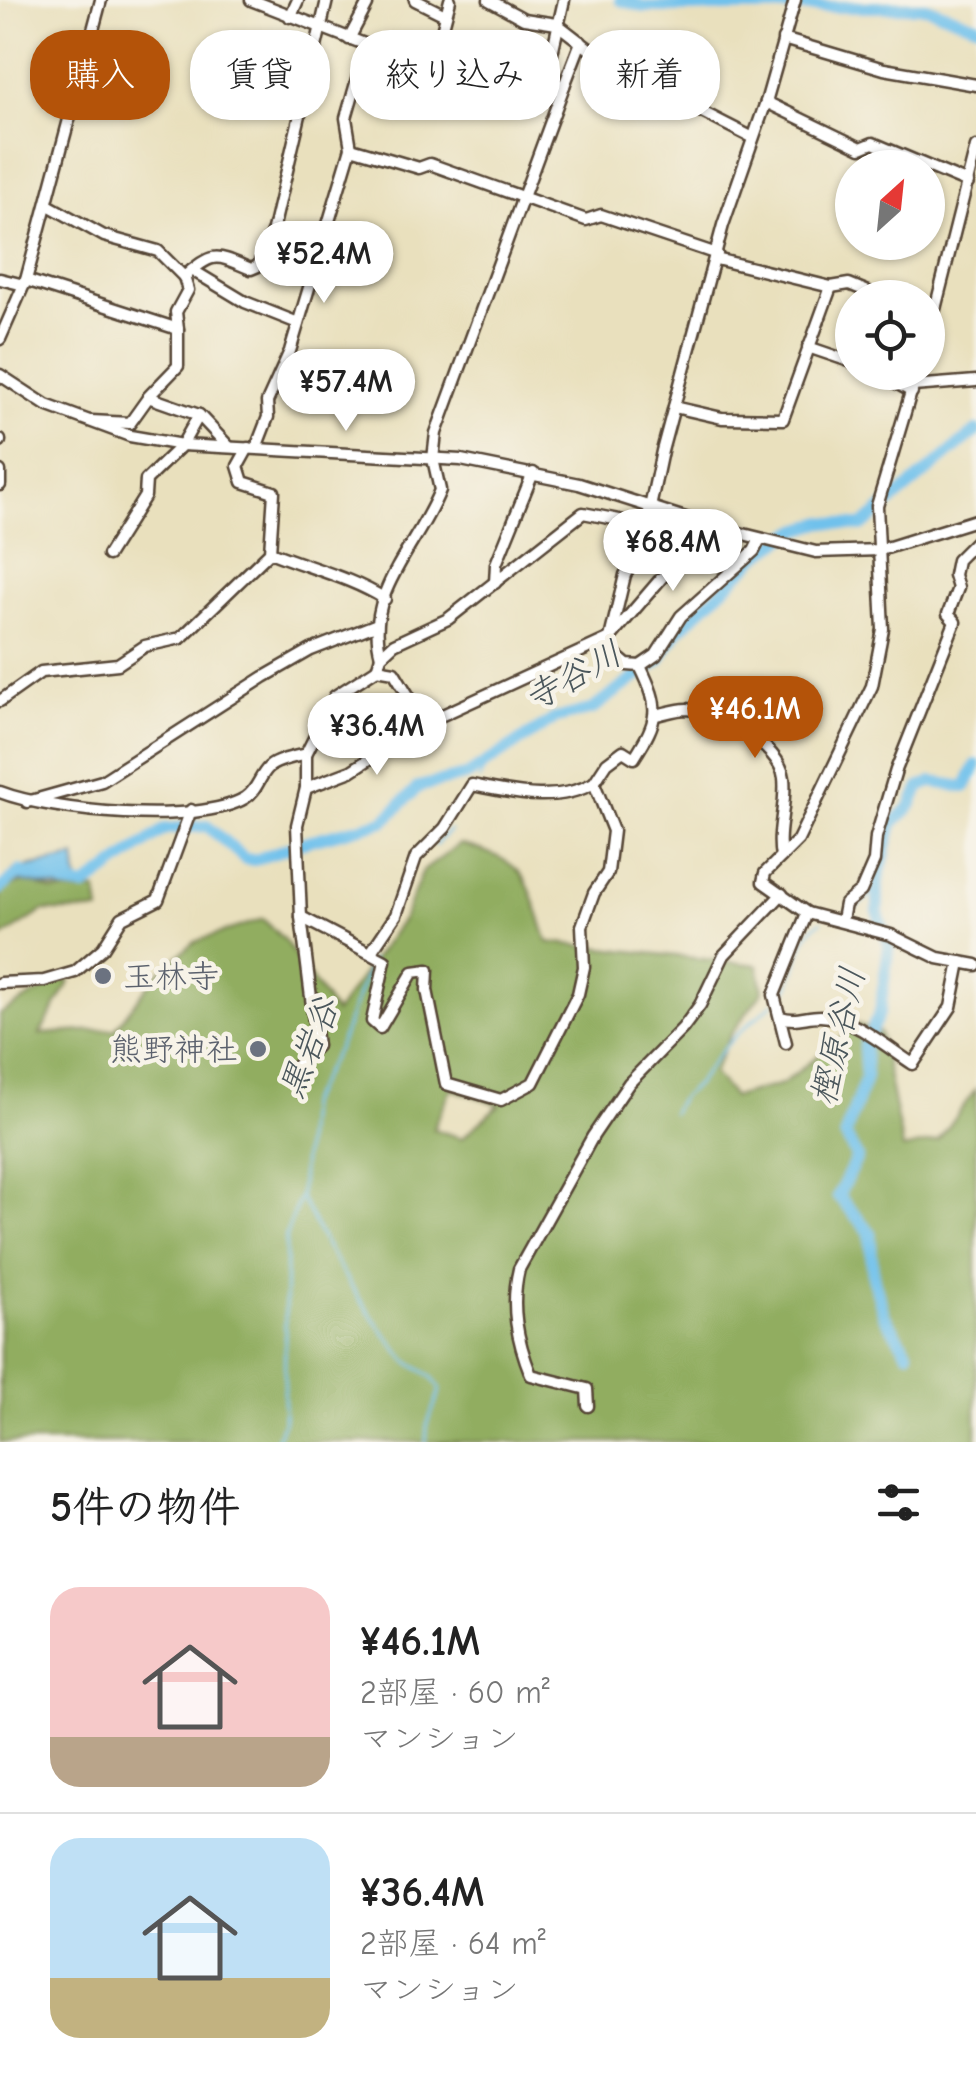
<!DOCTYPE html>
<html lang="ja">
<meta charset="utf-8">
<style>
body{margin:0;font-family:"Comic Neue","Klee One",sans-serif;background:#f6f6f6;color:#222;height:100vh;display:flex;flex-direction:column;font-size:38px;white-space:nowrap}
*{box-sizing:border-box;margin:0}
p{font-size:32px;color:#767676}
.icon{flex:none;width:55px;height:55px;fill:none;stroke:currentColor;stroke-width:2;stroke-linecap:round;stroke-linejoin:round}
.map{position:relative;height:1442px;overflow:hidden}
.panel{display:flex;flex-direction:column;background:#fff;flex:1}
.panel>*{flex:none}
.guide{position:absolute;left:30px;top:30px;width:918px;height:90px;display:flex;gap:20px}
.needle{width:65px;rotate:27deg}
.controls{position:absolute;left:835px;top:150px;display:grid;gap:20px}
.controls a{display:grid;place-items:center;width:110px;height:110px;border-radius:50%;background:#fff;box-shadow:0 2px 8px #0004;font-size:50px}
.price{position:absolute;translate:-50% -85px;padding:0 22px;border-radius:35px;background:#fff;color:#222;font-size:32px;line-height:65px;filter:drop-shadow(0 2px 5px #0008)}
.price::after{content:'';position:absolute;left:50%;top:60px;width:30px;height:22px;margin-left:-15px;background:inherit;clip-path:polygon(0 0,100% 0,50% 100%)}
.price.current{background:#b45309;color:#fff}
ul{padding:0;list-style:none}
li{display:flex;align-items:center;gap:30px;height:250px;padding:0 50px}
li+li{border-top:2px solid #e0e0e0}
li span{display:grid;place-items:center;flex:none;width:280px;height:200px;border-radius:30px;color:#555}
li>.icon{margin-inline-start:auto}
span .icon{width:120px;height:120px;fill:#fffc;stroke-width:1}
li b{font-size:42px}
h2{display:flex;justify-content:space-between;align-items:center;height:120px;padding:0 50px;font-size:42px}
.pill{padding:0 35px;border-radius:40px;background:#fff;box-shadow:0 2px 8px #0004;font-size:35px;line-height:90px}
.pill.current{background:#b45309;color:#fff}
.map>svg:first-child{display:block}
.forest{fill:#91ad60;stroke:#666c3f;stroke-width:2.5;fill-rule:evenodd}
.water{fill:#70c1ec;stroke:#567685;stroke-width:2.5}
.lines{fill:none;stroke-linecap:round;stroke-linejoin:round}
.stream{stroke:#70c1ec;stroke-width:2.5}
.river{stroke:#70c1ec;stroke-width:12}
.minor-casing{stroke:#554536;stroke-width:15}
.minor{stroke:#fff;stroke-width:10}
.worship-dot{fill:#6b7280;stroke:#f7f3e8;stroke-width:4}
.labels{text-anchor:middle;dominant-baseline:central;stroke-width:9;stroke-linejoin:round;paint-order:stroke}
.worship-label{font-size:32px;fill:#5b616d;stroke:#f7f3e8;text-anchor:start}
.water-label{font-size:35px;font-style:italic;fill:#4b575c;stroke:#f7f3e8}
</style>
<div class="map">
<svg width="976" height="1442" viewBox="0 0 976 1442">
<rect width="100%" height="100%" fill="#f7f3e8"/>
<filter id="ink" filterUnits="userSpaceOnUse"><feTurbulence type="fractalNoise" baseFrequency=".01" numOctaves="2"/><feDisplacementMap in="SourceGraphic" scale="20" xChannelSelector="R" yChannelSelector="G"/><feConvolveMatrix kernelMatrix="1 2 1 2 8 2 1 2 1" color-interpolation-filters="sRGB"/></filter>
<filter id="wash" filterUnits="userSpaceOnUse"><feTurbulence type="fractalNoise" baseFrequency=".0048" numOctaves="4" result="noise"/><feDisplacementMap in="SourceGraphic" scale="40" xChannelSelector="R" yChannelSelector="G"/><feGaussianBlur stdDeviation="2.25" result="paint"/><feColorMatrix in="noise" values="0 0 0 0 0 0 0 0 0 0 0 0 0 0 0 0 0 1.4 0 .05"/><feComposite in="paint" operator="in"/></filter>
<g filter="url(#wash)">
<rect width="100%" height="100%" fill="#e9e0bd"/>
<g class="forest">
<path d="M460,844C531,863 525,877 548,942L758,965L763,991L731,1034L713,1073L733,1097L782,1084L858,1024L880,1033L903,1149L938,1141L976,1089V1442H0V1014L61,980L70,981L40,1034L115,1029L156,975L194,942L263,919L285,941L335,1013L404,917L423,871ZM451,1089L499,1104V1105L462,1138L433,1129Z"/>
<polygon points="27,881 53,891 97,891 100,911 43,911 0,939 0,889"/>
</g>
<polygon class="water" points="75,857 79,892 7,879 14,870"/>
<g class="lines">
<g class="stream">
<polyline points="479,780 487,763"/>
<polyline points="435,845 450,830"/>
<polyline points="848,913 868,898 878,881"/>
<path d="M780,998C803,975 793,938 822,921"/>
<path d="M672,1113C678,1093 692,1093 702,1077C725,1043 741,1030 774,1003"/>
<path d="M301,1198C328,1254 362,1307 402,1355C416,1373 428,1366 440,1390L427,1426L426,1442"/>
<polyline points="275,1442 284,1421 286,1235 300,1196 307,1104 339,1046 371,960"/>
</g>
<g class="river">
<polyline points="620,0 644,7 926,7 976,25"/>
<polyline points="64,884 85,887 165,829 207,826 245,859 255,860 300,843 384,821 418,787 468,775 554,719 593,709 610,696 659,661 676,633 758,556 795,531 824,522 862,526 976,431"/>
<polyline points="0,889 21,871"/>
<polyline points="908,1352 884,1315 873,1276 870,1232 838,1196 857,1157 845,1135 866,1077 864,1046 880,1012 889,945 878,913 878,881 892,824 911,806 920,787 932,782 965,787 976,765"/>
</g>
</g>
</g>
<g filter="url(#ink)">
<g class="lines">
<defs>
<g id="minor">
<path d="M251,0L367,45L439,54L564,86L436,433L433,459L440,490C419,545 363,593 381,656"/>
<polyline points="415,0 445,15"/>
<polyline points="489,0 524,19 557,24 610,65 753,138"/>
<polyline points="290,17 298,0"/>
<polyline points="349,39 367,5"/>
<polyline points="783,39 884,69 976,85"/>
<polyline points="436,54 450,0"/>
<polyline points="546,80 564,0"/>
<polyline points="564,86 581,42"/>
<polyline points="766,102 861,148 873,143 968,183"/>
<polyline points="351,148 419,168 430,164 586,220 601,215 717,254"/>
<polyline points="48,205 104,236 158,251 184,277"/>
<polyline points="716,259 831,287 849,284 883,298"/>
<polyline points="192,270 245,302 298,323"/>
<polyline points="0,279 24,285"/>
<path d="M26,280L178,329L176,312L188,290L184,277C214,251 215,254 251,269L258,266L273,230L327,0"/>
<polyline points="928,337 976,147"/>
<polyline points="0,339 26,280 101,0"/>
<polyline points="808,347 852,362"/>
<polyline points="877,372 912,392"/>
<polyline points="0,375 46,405 130,436 182,445 461,460 579,484 707,525 816,552 880,550 976,520"/>
<polyline points="913,386 976,381"/>
<polyline points="148,397 199,415 229,447"/>
<polyline points="674,407 722,418 783,419 831,287"/>
<polyline points="91,421 130,423 150,395 178,366 178,329"/>
<polyline points="0,440 0,441"/>
<polyline points="256,448 268,417 267,402 290,351 351,148 346,118 367,45"/>
<polyline points="0,471 0,485"/>
<polyline points="760,539 754,551 681,616 656,655 640,666 627,665 614,654 610,638 625,575 642,545 662,451 723,225 766,102 795,0"/>
<path d="M270,552C309,568 350,577 385,599"/>
<polyline points="108,555 145,496 146,480 182,445 199,415"/>
<polyline points="495,583 496,564 533,473"/>
<polyline points="377,669 394,672 425,723"/>
<polyline points="0,701 41,672 118,664 145,646 181,638 270,552 274,492 243,482 238,466 248,448"/>
<path d="M656,715C666,713 677,709 687,709C719,711 780,746 784,778C787,805 776,830 781,857"/>
<polyline points="306,788 351,771 425,723 610,638 707,525"/>
<path d="M0,792C52,812 198,826 245,798C258,790 259,776 269,767C277,760 295,757 306,754"/>
<polyline points="27,802 102,781 264,677 311,650 375,625"/>
<polyline points="807,913 891,935 938,958 976,965"/>
<path d="M301,917L385,961L372,1021L380,1028L413,972L428,970L427,990L446,1084L501,1100L533,1083L578,994L584,967L582,926L594,893L608,872L613,831L594,783L607,763L623,751L634,758C659,719 661,709 640,666"/>
<polyline points="842,920 845,904 861,891 874,861 876,837 896,770 955,622 948,614 958,588 954,575 957,560 976,541"/>
<path d="M371,952L396,915L416,857L445,828L472,785C513,793 556,804 594,783"/>
<polyline points="0,983 44,981 75,972 103,948 122,918 158,900 191,810"/>
<path d="M781,1017C796,1022 805,1016 820,1016C851,1016 888,1048 913,1064L951,1007L960,962"/>
<polyline points="786,1043 774,995 807,913 763,882 765,873 798,840 872,686 883,629 877,506 917,372"/>
<polyline points="291,1072 317,1046 301,917 297,825 306,788 306,754 335,696 377,669 381,656 394,644 448,619 583,513 645,525"/>
<path d="M588,1406L587,1389L531,1375C517,1340 510,1306 519,1269L593,1136L629,1083L683,1028L700,1005L724,955L782,894"/>
</g>
</defs>
<use href="#minor" class="minor-casing"/>
<use href="#minor" class="minor"/>
</g>
</g>
<g class="worship-dot">
<circle cx="103" cy="976" r="10"/>
<circle cx="258" cy="1049" r="10"/>
</g>
<g class="labels">
<g class="worship-label">
<text x="123" y="976">玉林寺</text>
<text x="238" y="1049" text-anchor="end">熊野神社</text>
</g>
<g class="water-label">
<text transform="translate(573 676) rotate(-29)">寺谷川</text>
<text transform="translate(838 1036) rotate(-77)">樫原谷川</text>
<text transform="translate(309 1048) rotate(-68)">黒岩谷</text>
</g>
</g>
</svg>
<div class="controls">
<a><svg class="needle" viewBox="-14 -14 28 28"><path d="M0-13l5 13h-10z" fill="#e53935"/><path d="M0 13l5-13h-10z" fill="#767676"/></svg></a>
<a><svg class="icon" aria-label="locate" viewBox="0 0 24 24"><circle cx="12" cy="12" r="6"/><path d="M12 2v4M12 18v4M2 12h4M18 12h4"/></svg></a>
</div>
<b class="price" style="left:324px;top:306px">¥52.4M</b>
<b class="price" style="left:346px;top:434px">¥57.4M</b>
<b class="price" style="left:673px;top:594px">¥68.4M</b>
<b class="price current" style="left:755px;top:761px">¥46.1M</b>
<b class="price" style="left:377px;top:778px">¥36.4M</b>
<div class="guide">
<a class="pill current">購入</a>
<a class="pill">賃貸</a>
<a class="pill">絞り込み</a>
<a class="pill">新着</a>
</div>
</div>
<section class="panel">
<h2>5件の物件<svg class="icon" aria-label="filters" viewBox="0 0 24 24"><path d="M4 7h16M4 17h16"/><circle cx="9" cy="7" r="2"/><circle cx="15" cy="17" r="2"/></svg></h2>
<ul>
<li><span style="background:linear-gradient(#f6c9c9 75%,#b9a48a 0)"><svg class="icon" aria-label="home" viewBox="0 0 24 24"><path d="M3 11l9-7 9 7M6 9v11h12V9"/></svg></span><div><b>¥46.1M</b><p>2部屋 · 60 m²</p><p>マンション</p></div></li>
<li><span style="background:linear-gradient(#bfe0f5 70%,#c2b280 0)"><svg class="icon" aria-label="home" viewBox="0 0 24 24"><path d="M3 11l9-7 9 7M6 9v11h12V9"/></svg></span><div><b>¥36.4M</b><p>2部屋 · 64 m²</p><p>マンション</p></div></li>
</ul>
</section>
